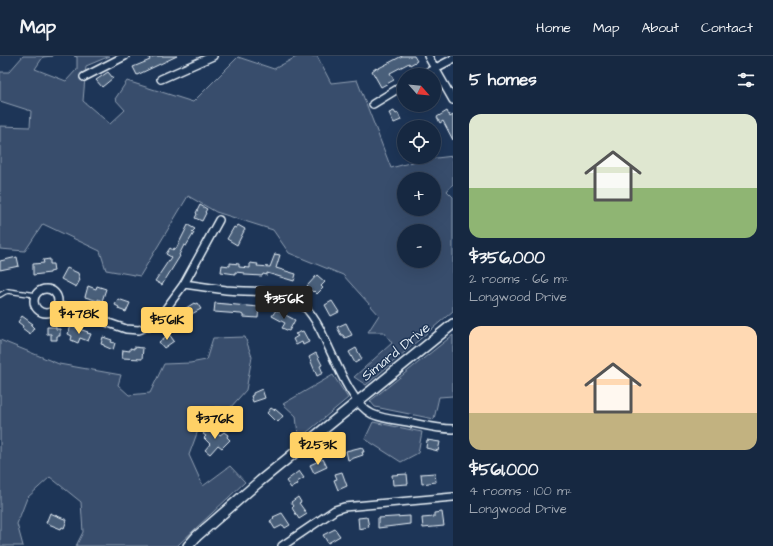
<!DOCTYPE html>
<meta charset="utf-8">
<style>
body{margin:0;font-family:"Architects Daughter",sans-serif;background:#1f3048;color:#f1f3f6;height:100vh;display:flex;flex-direction:column;font-size:15px;white-space:nowrap}
*{box-sizing:border-box;margin:0}
p{font-size:13px;color:#9ea6b1}
.icon{flex:none;width:22px;height:22px;fill:none;stroke:currentColor;stroke-width:2;stroke-linecap:round;stroke-linejoin:round}
.map{position:relative;flex:1;overflow:hidden}
.side{display:flex;flex-direction:column;background:#162841;width:320px}
.side>*{flex:none}
.needle{width:26px;rotate:117deg}
.fabs{position:absolute;left:397px;top:12px;display:grid;gap:8px}
.fabs a{display:grid;place-items:center;width:44px;height:44px;border-radius:50%;background:#162841;box-shadow:0 4px 16px #0002,0 0 0 1px #35445a;font-size:20px}
.price{position:absolute;translate:-50% -34px;padding:0 9px;border-radius:4px;background:#ffd166;color:#111;font-size:13px;line-height:26px;filter:drop-shadow(0 1px 2px #0008)}
.price::after{content:'';position:absolute;left:50%;top:24px;width:12px;height:9px;margin-left:-6px;background:inherit;clip-path:polygon(0 0,100% 0,50% 100%)}
.price.active{background:#222;color:#fff}
ul{padding:0;list-style:none}
li{display:grid;align-content:center;gap:8px;height:212px;padding:0 16px}
li span{display:grid;place-items:center;height:124px;border-radius:12px;color:#555}
li>.icon{margin-inline-start:auto}
span .icon{width:72px;height:72px;fill:#fffc;stroke-width:1}
li b{font-size:17px}
h2{display:flex;justify-content:space-between;align-items:center;height:48px;padding:0 16px;font-size:17px}
header{display:flex;align-items:center;gap:24px;box-sizing:border-box;height:56px;padding:0 20px;background:#162841;border-bottom:1px solid #35445a}
header strong{font-size:19px}
nav{display:flex;gap:22px;margin-inline-start:auto;font-size:14px}
main{display:flex;flex:1;min-height:0}
.map>svg:first-child{display:block}
.green{fill:#374d6c;stroke:#909fb2;fill-rule:evenodd}
.building{fill:#495e7a;stroke:#e8f1f8}
.lines{fill:none;stroke-linecap:round;stroke-linejoin:round}
.service-casing{stroke:#e8f1f8;stroke-width:6}
.minor-casing{stroke:#e8f1f8;stroke-width:10}
.tertiary-casing{stroke:#e8f1f8;stroke-width:12}
.service{stroke:#1d3557;stroke-width:3.5}
.minor{stroke:#1d3557;stroke-width:7}
.tertiary{stroke:#1d3557;stroke-width:9}
.labels{text-anchor:middle;dominant-baseline:central;stroke-width:3;stroke-linejoin:round;paint-order:stroke}
.street-label{font-size:14px;fill:#e8f1f8;stroke:#1d3557}
</style>
<header>
<strong>Map</strong>
<nav><a>Home</a><a>Map</a><a>About</a><a>Contact</a></nav>
</header>
<main>
<div class="map">
<svg width="453" height="490" viewBox="0 0 453 490">
<rect width="100%" height="100%" fill="#1d3557"/>
<filter id="ink" filterUnits="userSpaceOnUse"><feTurbulence type="fractalNoise" baseFrequency=".025" numOctaves="2"/><feDisplacementMap in="SourceGraphic" scale="8" xChannelSelector="R" yChannelSelector="G"/><feConvolveMatrix kernelMatrix="1 2 1 2 8 2 1 2 1" color-interpolation-filters="sRGB"/></filter>
<g filter="url(#ink)">
<g class="green">
<path d="M23,0H53L43,1L35,13L66,25L77,13V1L74,0H110L86,10L83,45L110,68L125,54L115,43L127,25L193,46L238,1L274,13L298,0H317L331,27L357,24L391,112L420,104L453,100V128L447,135L453,141V255L366,329L354,321L392,287L384,276H368L379,259L343,219L289,197L273,174L216,156L188,140L140,220L106,214L100,195L43,168L25,195L0,193V70L30,71L31,55L0,45V16H9ZM404,123H434V153H404ZM404,175H434V205H404Z"/>
<polygon points="453,279 453,340 439,341 434,363 375,351 370,345"/>
<polygon points="245,281 252,301 246,334 230,352 216,351 200,369 189,399 203,430 230,410 245,426 177,490 76,490 83,476 81,446 50,421 27,442 17,468 23,490 0,490 0,284 59,308 121,319 118,329 129,339 150,337 164,308 190,307 206,304 213,282"/>
<polygon points="333,319 348,342 306,377 298,379 296,360 283,348"/>
<polygon points="373,366 422,376 418,397 401,406 365,383"/>
</g>
<g class="building">
<polygon points="155,0 177,0 137,19 133,11 150,4 149,2"/>
<polygon points="402,0 414,0 417,5 410,9 409,7 390,17 394,24 381,31 372,15 376,12 377,13"/>
<polygon points="108,16 113,22 102,31 96,24"/>
<polygon points="394,55 396,58 398,57 401,64 394,67 389,57"/>
<polygon points="447,55 450,61 453,59 453,84 443,65 440,67 437,61"/>
<polygon points="200,149 207,153 205,156 206,157 202,165 195,162 197,158 196,157"/>
<polygon points="188,169 195,173 192,176 194,177 186,190 184,189 179,199 180,200 162,229 155,225 171,201 166,198 170,192 173,194 174,192 176,193"/>
<polygon points="238,169 245,173 237,189 227,183 234,171 236,172"/>
<polygon points="275,198 280,199 276,212 296,218 294,225 267,217 267,219 263,218 262,220 245,219 245,217 235,216 235,218 221,216 222,209 230,210 230,207 239,208 239,211 250,212 250,207 258,208 257,210 270,211"/>
<polygon points="17,201 19,210 0,214 0,205"/>
<polygon points="50,203 50,208 53,208 54,215 50,216 50,217 33,219 33,208 44,207 43,204"/>
<polygon points="67,212 78,217 80,224 76,231 61,223"/>
<polygon points="317,219 325,226 321,230 323,232 317,238 314,235 313,236 307,230"/>
<polygon points="88,230 96,233 97,230 106,233 102,245 98,243 98,245 85,241"/>
<polygon points="118,243 130,247 126,256 118,253 119,251 115,249"/>
<polygon points="332,245 339,256 331,260 325,249"/>
<polygon points="194,247 195,248 197,247 201,253 186,261 183,254"/>
<polygon points="215,247 259,251 258,262 243,261 243,259 241,258 214,256"/>
<polygon points="276,254 295,264 289,275 282,272 285,267 272,260"/>
<polygon points="22,260 33,268 31,269 34,272 30,278 22,272 23,270 18,266"/>
<polygon points="346,267 352,279 345,282 343,279 341,279 337,271"/>
<polygon points="71,270 88,276 87,277 91,278 88,285 80,282 78,287 71,284 72,280 68,278"/>
<polygon points="47,271 56,271 56,273 60,273 60,280 57,280 57,284 51,284 51,278 47,278"/>
<polygon points="303,275 309,286 303,289 302,286 296,289 293,283 298,280 295,278"/>
<polygon points="169,278 174,285 164,292 159,286"/>
<polygon points="103,281 112,284 111,286 115,287 113,294 104,290 104,289 101,288"/>
<polygon points="134,291 143,292 142,303 122,302 123,294 130,295 130,292 134,293"/>
<polygon points="356,292 362,303 355,307 349,296"/>
<polygon points="316,297 322,309 320,310 323,317 317,320 309,301"/>
<polygon points="262,333 265,342 253,346 251,340 253,339 253,337"/>
<polygon points="271,352 274,354 275,353 283,360 278,366 276,364 275,365 267,357"/>
<polygon points="209,371 211,374 213,372 220,379 224,376 228,379 227,381 230,384 222,392 218,389 210,398 205,394 210,388 204,382 206,380 203,378"/>
<polygon points="427,384 440,386 438,395 426,392"/>
<polygon points="362,391 364,396 362,396 363,399 348,404 346,395"/>
<polygon points="323,403 327,411 314,417 310,409"/>
<polygon points="299,415 304,422 297,426 298,428 291,432 286,425"/>
<polygon points="342,416 347,430 338,434 334,424 337,423 335,418"/>
<polygon points="435,417 436,426 422,428 421,418"/>
<polygon points="407,418 408,428 393,429 392,419"/>
<polygon points="298,441 301,446 299,447 307,458 299,463 292,452 294,450 291,446"/>
<polygon points="442,456 444,470 423,472 422,462 434,461 434,457"/>
<polygon points="50,457 67,464 64,472 62,471 61,473 46,467"/>
<polygon points="282,457 290,469 285,472 283,469 275,473 270,465 274,462 273,461"/>
<polygon points="410,460 410,468 378,472 378,462"/>
<polygon points="367,461 369,471 359,473 358,462"/>
<polygon points="335,473 340,480 328,487 323,479"/>
</g>
<g class="lines">
<defs>
<polyline id="service" points="0,239 5,236 8,235 36,239"/>
<g id="minor">
<polyline points="428,0 453,44"/>
<polyline points="422,19 453,3"/>
<polyline points="84,21 125,0"/>
<polyline points="161,23 213,0"/>
<polyline points="373,48 404,29"/>
<polyline points="184,228 219,164"/>
<circle cx="46" cy="245" r="12"/>
<path d="M57,249L126,273L139,274L151,269L162,258L184,228C198,230 212,232 226,234C247,236 280,233 298,245C312,255 321,274 328,290C337,309 353,349 372,358C383,363 396,364 408,366C423,369 438,373 453,373"/>
<polyline points="282,490 335,454 344,451 453,441"/>
</g>
<polyline id="tertiary" points="188,490 197,480 260,425 453,268"/>
</defs>
<use href="#service" class="service-casing"/>
<use href="#minor" class="minor-casing"/>
<use href="#tertiary" class="tertiary-casing"/>
<use href="#service" class="service"/>
<use href="#minor" class="minor"/>
<use href="#tertiary" class="tertiary"/>
</g>
</g>
<g class="labels">
<g class="street-label">
<text transform="translate(396 296) rotate(-39)">Simard Drive</text>
</g>
</g>
</svg>
<div class="fabs">
<a><svg class="needle" viewBox="-14 -14 28 28"><path d="M0-13l5 13h-10z" fill="#e53935"/><path d="M0 13l5-13h-10z" fill="#9ea6b1"/></svg></a>
<a><svg class="icon" aria-label="locate" viewBox="0 0 24 24"><circle cx="12" cy="12" r="6"/><path d="M12 2v4M12 18v4M2 12h4M18 12h4"/></svg></a>
<a>+</a>
<a>−</a>
</div>
<b class="price active" style="left:284px;top:264px">$356K</b>
<b class="price" style="left:79px;top:279px">$478K</b>
<b class="price" style="left:167px;top:285px">$561K</b>
<b class="price" style="left:215px;top:384px">$376K</b>
<b class="price" style="left:318px;top:410px">$253K</b>
</div>
<section class="side">
<h2>5 homes<svg class="icon" aria-label="filters" viewBox="0 0 24 24"><path d="M4 7h16M4 17h16"/><circle cx="9" cy="7" r="2"/><circle cx="15" cy="17" r="2"/></svg></h2>
<ul>
<li><span style="background:linear-gradient(#dfe7d0 60%,#8fb573 0)"><svg class="icon" aria-label="home" viewBox="0 0 24 24"><path d="M3 11l9-7 9 7M6 9v11h12V9"/></svg></span><div><b>$356,000</b><p>2 rooms · 66 m²</p><p>Longwood Drive</p></div></li>
<li><span style="background:linear-gradient(#ffd9b3 70%,#c2b280 0)"><svg class="icon" aria-label="home" viewBox="0 0 24 24"><path d="M3 11l9-7 9 7M6 9v11h12V9"/></svg></span><div><b>$561,000</b><p>4 rooms · 100 m²</p><p>Longwood Drive</p></div></li>
</ul>
</section>
</main>
